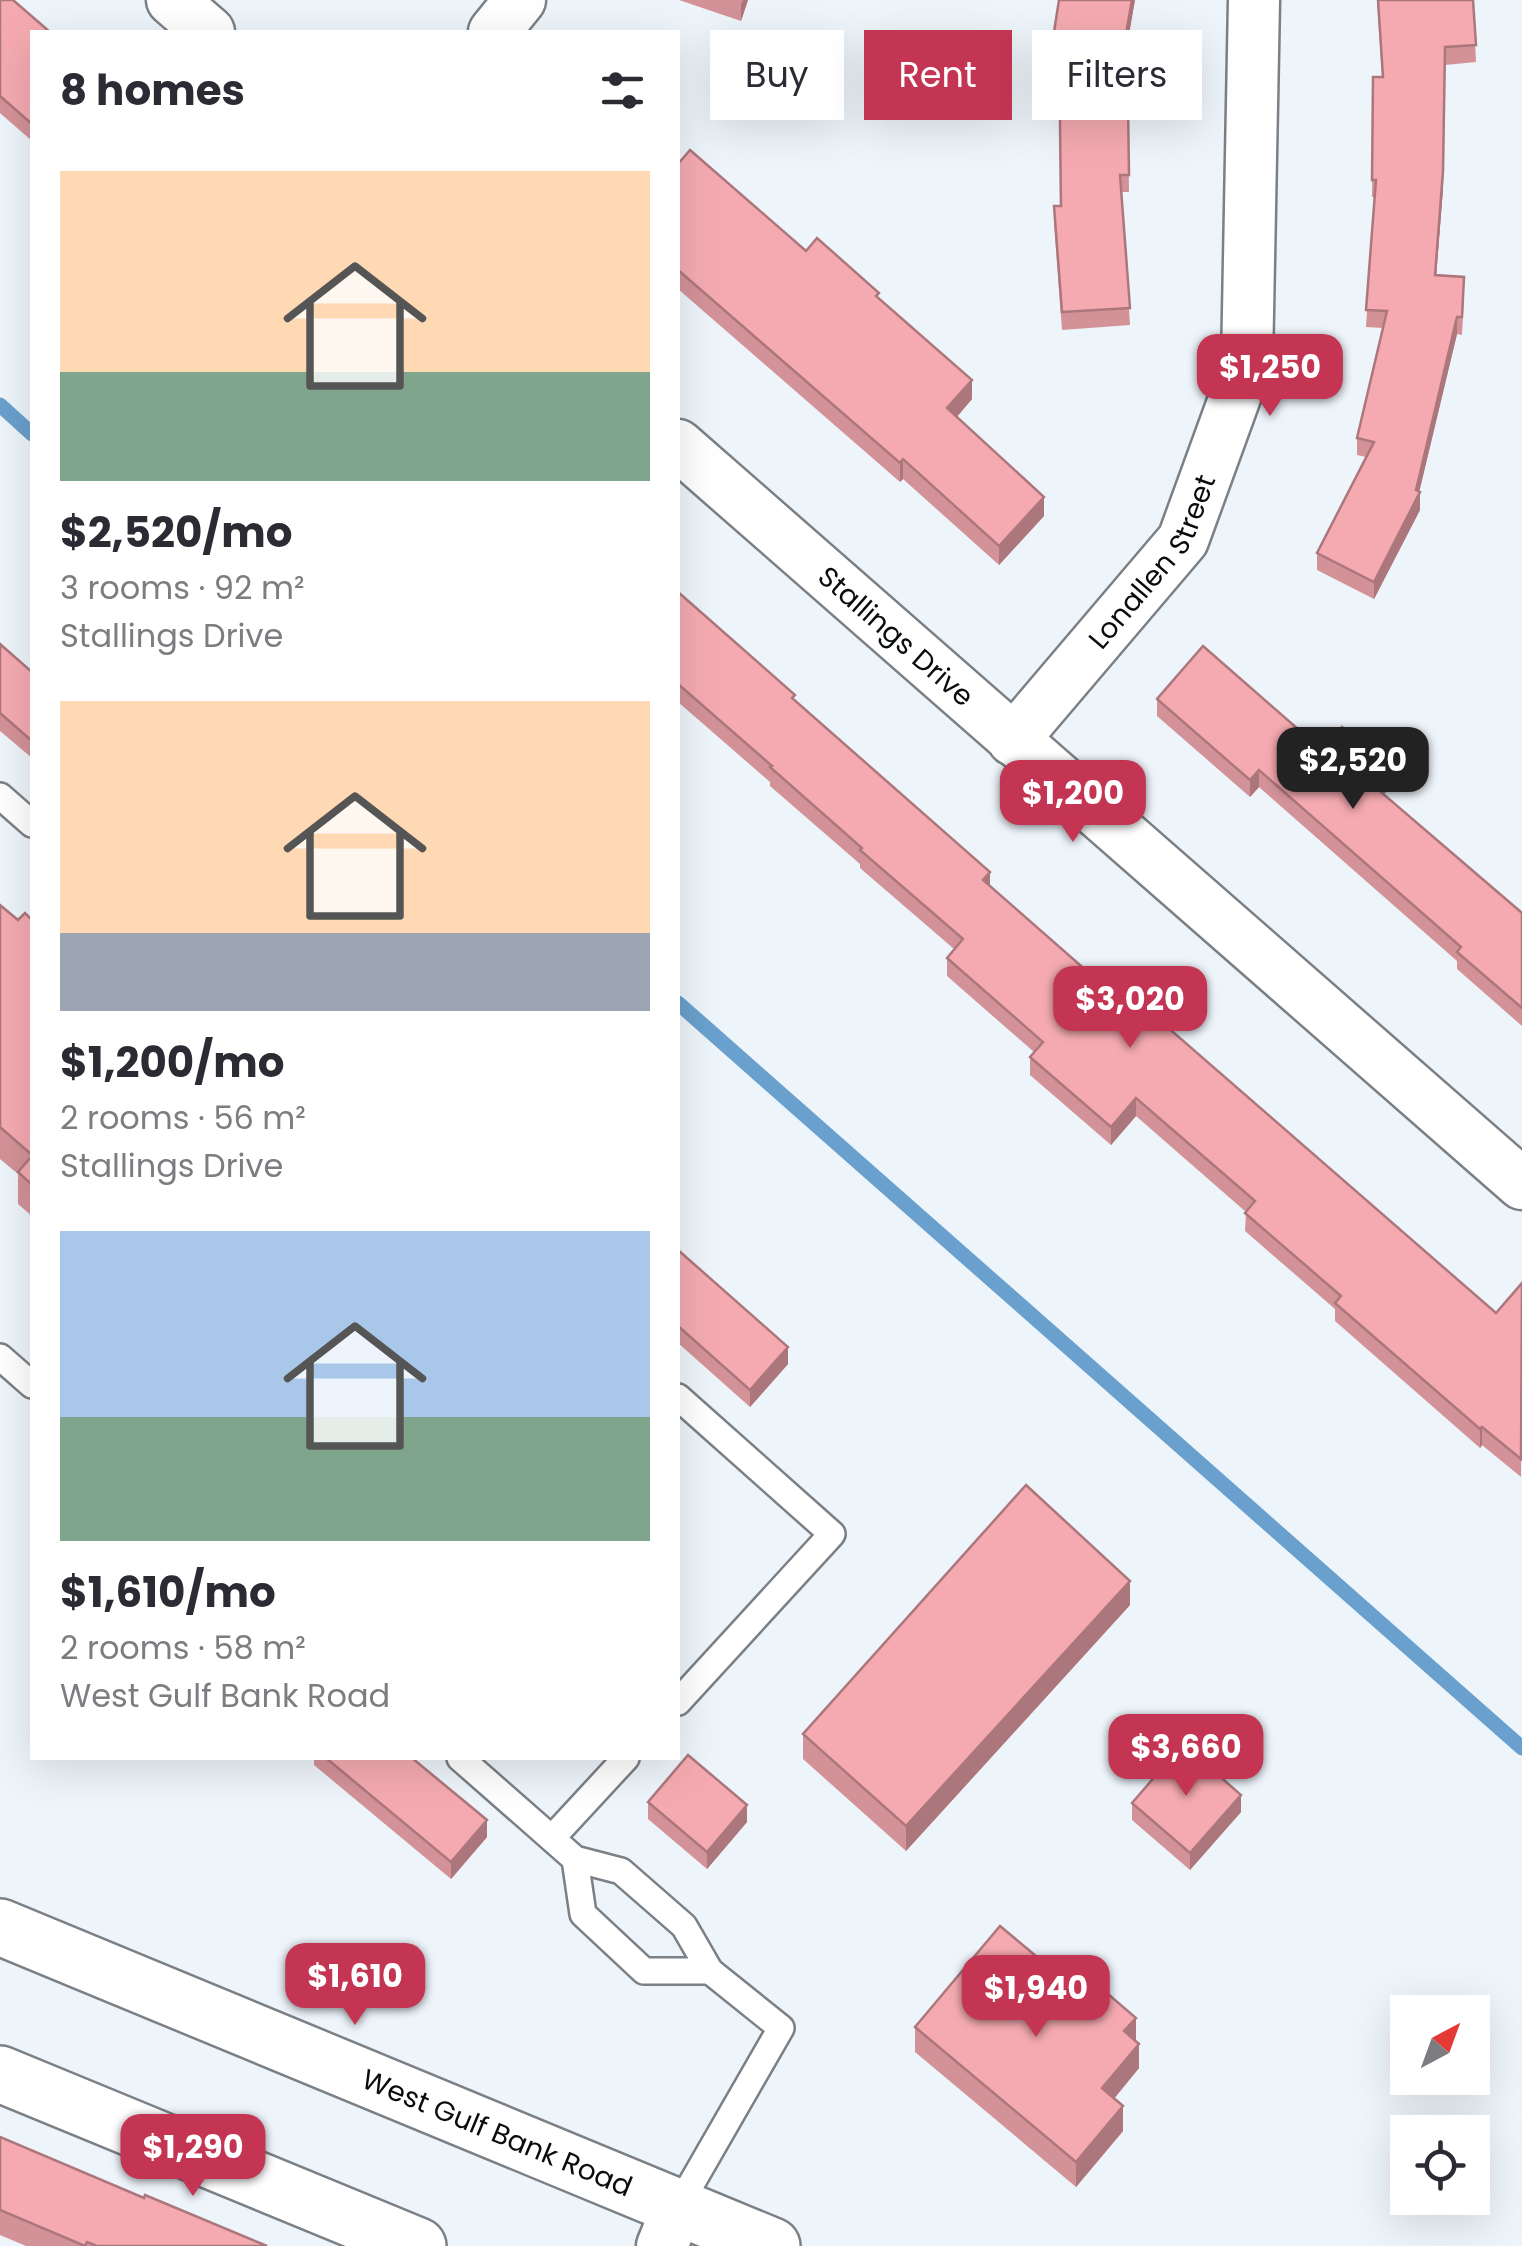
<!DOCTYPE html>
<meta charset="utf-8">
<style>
body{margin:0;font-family:Poppins,sans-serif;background:#f7f7f7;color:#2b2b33;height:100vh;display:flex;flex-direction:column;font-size:38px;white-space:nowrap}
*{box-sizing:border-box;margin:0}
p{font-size:32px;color:#7c7c81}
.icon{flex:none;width:55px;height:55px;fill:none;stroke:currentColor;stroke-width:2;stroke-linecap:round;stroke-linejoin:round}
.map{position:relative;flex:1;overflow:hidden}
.panel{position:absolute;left:30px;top:30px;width:650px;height:1730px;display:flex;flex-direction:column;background:#fff;border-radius:0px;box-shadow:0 10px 40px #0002}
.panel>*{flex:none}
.hud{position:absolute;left:710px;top:30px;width:660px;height:90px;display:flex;gap:20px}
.needle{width:65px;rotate:41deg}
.fabs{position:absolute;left:1390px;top:1995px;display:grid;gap:20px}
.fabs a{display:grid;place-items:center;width:100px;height:100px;border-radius:0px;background:#fff;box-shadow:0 10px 40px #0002;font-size:50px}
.price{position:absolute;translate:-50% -85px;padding:0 22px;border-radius:20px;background:#c43453;color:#fff;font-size:32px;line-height:65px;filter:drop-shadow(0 2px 5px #0008)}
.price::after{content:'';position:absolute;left:50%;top:60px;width:30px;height:22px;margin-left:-15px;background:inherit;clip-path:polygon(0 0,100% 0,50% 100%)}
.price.active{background:#222;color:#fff}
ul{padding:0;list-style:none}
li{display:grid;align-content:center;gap:20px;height:530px;padding:0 30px}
li span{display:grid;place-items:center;height:310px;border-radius:0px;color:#555}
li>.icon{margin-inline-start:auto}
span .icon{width:180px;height:180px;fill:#fffc;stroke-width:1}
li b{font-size:42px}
h2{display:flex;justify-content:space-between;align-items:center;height:120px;padding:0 30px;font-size:42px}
.tag{padding:0 35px;border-radius:0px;background:#fff;box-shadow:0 10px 40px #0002;font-size:35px;line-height:90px}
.tag.active{background:#c43453;color:#fff}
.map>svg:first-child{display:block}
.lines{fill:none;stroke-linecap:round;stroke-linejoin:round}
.stream{stroke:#69a0cd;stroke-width:15}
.service-casing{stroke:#7a8085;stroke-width:30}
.minor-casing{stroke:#7a8085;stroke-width:55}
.secondary-casing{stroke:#7a8085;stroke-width:60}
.service{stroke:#fff;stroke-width:25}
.minor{stroke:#fff;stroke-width:50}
.secondary{stroke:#fff;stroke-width:55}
.wall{fill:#d39298}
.shaded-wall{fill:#ac777c}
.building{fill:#f5aab1;stroke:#ac777c;stroke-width:2.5}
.labels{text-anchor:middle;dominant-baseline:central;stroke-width:9;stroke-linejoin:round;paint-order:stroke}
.street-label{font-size:28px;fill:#090c0d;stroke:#fff}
</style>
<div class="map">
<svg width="1522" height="2246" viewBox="0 0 1522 2246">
<rect width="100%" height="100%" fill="#edf4fa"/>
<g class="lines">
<g class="stream">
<polyline points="0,405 32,434"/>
<polyline points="678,1003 1522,1748"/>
</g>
<defs>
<g id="service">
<polyline points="0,796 32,824"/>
<polyline points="0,1357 32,1385"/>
<polyline points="678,1397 832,1534 678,1702"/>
<polyline points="460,1758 575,1859 621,1871 684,1926 710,1971 781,2028 678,2207"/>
<polyline points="552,1838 626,1758"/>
<polyline points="575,1859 583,1914 644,1971 710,1971"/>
</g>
<g id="minor">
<polyline points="172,0 209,32"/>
<polyline points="494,32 520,0"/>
<path id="s1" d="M678,445L1522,1184"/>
<path id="s2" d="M1013,740L1183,540L1247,364L1254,0"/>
<polyline points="662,2246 678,2207"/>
</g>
<g id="secondary">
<path id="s3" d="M0,1927L772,2246"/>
<polyline points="0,2074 418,2246"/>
</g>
</defs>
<use href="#service" class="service-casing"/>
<use href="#minor" class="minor-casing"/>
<use href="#secondary" class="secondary-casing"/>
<use href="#service" class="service"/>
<use href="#minor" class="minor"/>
<use href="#secondary" class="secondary"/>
</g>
<g class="wall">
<polygon points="0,0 32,32 32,141 0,113"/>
<polygon points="679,0 748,0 741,21"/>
<polygon points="1059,0 1135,0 1127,44 1129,192 1122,192 1130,325 1062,330 1054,223 1054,206 1060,206 1059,56 1053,55 1053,38"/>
<polygon points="1377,0 1473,0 1476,62 1445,65 1443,188 1436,275 1464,295 1462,335 1457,334 1419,492 1420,510 1374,599 1317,570 1317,553 1366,457 1357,455 1357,438 1383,328 1366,327 1374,197 1372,197 1373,77 1382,77"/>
<polygon points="678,164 879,298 972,399 957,417 1044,516 999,565 903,479 900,482 678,289"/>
<polygon points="678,592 990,886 1097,980 1496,1313 1522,1283 1521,1477 1482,1445 1480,1448 1335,1321 1335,1309 1245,1231 1246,1212 1136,1116 1111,1145 1030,1075 1030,1057 1034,1052 947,976 947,958 954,949 860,868 860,864 770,786 770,782 678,702"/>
<polygon points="0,644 32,672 32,758 0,731"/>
<polygon points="1157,699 1322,750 1391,786 1383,795 1522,913 1522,1026 1457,969 1457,961 1259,787 1250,797 1157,716"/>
<polygon points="0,905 18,920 32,920 32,1216 18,1204 18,1174 0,1159"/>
<polygon points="678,1250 788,1364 750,1407 678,1343"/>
<polygon points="1130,1605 906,1851 803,1759 803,1734"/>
<polygon points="314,1758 412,1758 487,1837 451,1879 314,1765"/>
<polygon points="648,1802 747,1822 707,1869 648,1819"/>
<polygon points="1132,1803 1241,1812 1190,1870 1132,1820"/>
<polygon points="915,2027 1136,2040 1139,2068 1114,2099 1123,2131 1076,2187 915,2052"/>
<polygon points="0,2137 144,2198 267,2246 26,2246 0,2235"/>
</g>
<g class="shaded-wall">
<polygon points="743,0 748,0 741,21 741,4"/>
<polygon points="1132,0 1135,0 1127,46 1127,28"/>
<polygon points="1445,47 1443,188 1435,292"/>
<polygon points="1457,317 1457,334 1418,497 1420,492 1420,510 1374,599 1374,582 1416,490"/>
<polygon points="972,380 972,399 947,428 947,408"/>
<polygon points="903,459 903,479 900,482 900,463"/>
<polygon points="1044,497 1044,516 999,565 999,546"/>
<polygon points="1391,769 1391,786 1375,805 1375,787"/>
<polygon points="1259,770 1259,787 1250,797 1250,780"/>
<polygon points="990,872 990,890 983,880"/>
<polygon points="1136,1098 1136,1116 1111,1145 1111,1127"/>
<polygon points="788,1347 788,1364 750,1407 750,1390"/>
<polygon points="1482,1427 1482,1445 1480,1448 1480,1429"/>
<polygon points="1130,1581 1130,1605 906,1851 906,1826"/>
<polygon points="1241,1795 1241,1812 1190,1870 1190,1853"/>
<polygon points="747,1805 747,1822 707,1869 707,1852"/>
<polygon points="487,1820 487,1837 451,1879 451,1862"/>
<polygon points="1136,2018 1136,2042 1124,2031"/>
<polygon points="1139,2044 1139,2068 1102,2113 1102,2088"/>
<polygon points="1123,2106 1123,2131 1076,2187 1076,2162"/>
</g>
<g class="building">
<polygon points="0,0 13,0 50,32 32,32 32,124 0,96"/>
<polygon points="1059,0 1132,0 1127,28 1129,175 1120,175 1130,308 1062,312 1054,206 1061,206 1059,39 1053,38"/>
<polygon points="1378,0 1473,0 1476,45 1445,47 1443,171 1435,275 1464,277 1462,317 1457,317 1416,490 1420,492 1374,582 1317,553 1374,442 1357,438 1387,311 1366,310 1376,180 1372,180 1373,77 1383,77"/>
<polygon points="690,150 806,251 817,238 879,293 876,296 972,380 947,408 1044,497 999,546 903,459 900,463 678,270 678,164"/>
<polygon points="678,592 795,695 792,698 990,872 983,880 1097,980 1104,972 1496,1313 1522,1283 1521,1459 1482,1427 1480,1429 1335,1303 1341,1296 1245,1213 1255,1201 1136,1098 1111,1127 1030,1057 1043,1042 947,958 963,939 860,850 862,848 770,767 772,766 678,684"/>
<polygon points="0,644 32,672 32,741 0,713"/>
<polygon points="1203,646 1322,750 1342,727 1391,769 1375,787 1522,913 1522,1008 1457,952 1461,947 1259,770 1250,780 1157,699"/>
<polygon points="0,905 18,920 25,913 32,920 32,1155 0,1127"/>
<polygon points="32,1156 32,1185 18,1172"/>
<polygon points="678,1250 788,1347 750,1390 678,1326"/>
<polygon points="1026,1485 1130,1581 906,1826 803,1734"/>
<polygon points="1183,1744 1241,1795 1190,1853 1132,1803"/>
<polygon points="688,1755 747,1805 707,1852 648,1802"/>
<polygon points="326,1758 412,1758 487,1820 451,1862"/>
<polygon points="1000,1926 1060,1976 1072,1963 1136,2018 1124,2031 1139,2044 1102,2088 1123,2106 1076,2162 915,2027"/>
<polygon points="0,2137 144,2198 145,2195 267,2246 97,2246 87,2242 85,2246 0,2210"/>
</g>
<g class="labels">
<g class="street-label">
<text stroke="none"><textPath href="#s2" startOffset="228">Lonallen Street</textPath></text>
<text stroke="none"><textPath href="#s1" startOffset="290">Stallings Drive</textPath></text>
<text stroke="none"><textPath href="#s3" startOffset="538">West Gulf Bank Road</textPath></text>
</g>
</g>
</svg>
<div class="fabs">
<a><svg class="needle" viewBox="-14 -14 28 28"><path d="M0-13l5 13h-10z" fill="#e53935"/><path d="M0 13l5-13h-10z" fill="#7c7c81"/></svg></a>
<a><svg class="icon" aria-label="locate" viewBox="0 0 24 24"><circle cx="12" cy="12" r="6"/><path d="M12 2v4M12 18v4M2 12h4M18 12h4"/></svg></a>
</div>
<b class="price" style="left:1270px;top:419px">$1,250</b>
<b class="price active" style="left:1353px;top:812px">$2,520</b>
<b class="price" style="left:1073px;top:845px">$1,200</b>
<b class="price" style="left:1130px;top:1051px">$3,020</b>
<b class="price" style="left:1186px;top:1799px">$3,660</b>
<b class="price" style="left:355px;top:2028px">$1,610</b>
<b class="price" style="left:1036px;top:2040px">$1,940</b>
<b class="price" style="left:193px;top:2199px">$1,290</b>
<div class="hud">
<a class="tag">Buy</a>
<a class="tag active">Rent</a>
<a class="tag">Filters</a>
</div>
<section class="panel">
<h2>8 homes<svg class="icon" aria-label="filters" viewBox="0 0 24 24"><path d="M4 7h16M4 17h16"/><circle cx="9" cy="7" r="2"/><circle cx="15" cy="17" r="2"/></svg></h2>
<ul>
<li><span style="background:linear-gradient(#ffd9b3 65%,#7fa58c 0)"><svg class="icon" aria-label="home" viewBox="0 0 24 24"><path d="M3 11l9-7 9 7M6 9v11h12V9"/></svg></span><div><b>$2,520/mo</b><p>3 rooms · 92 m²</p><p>Stallings Drive</p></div></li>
<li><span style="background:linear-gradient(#ffd9b3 75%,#9aa5b1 0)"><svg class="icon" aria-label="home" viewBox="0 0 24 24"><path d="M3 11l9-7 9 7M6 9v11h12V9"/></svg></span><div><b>$1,200/mo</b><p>2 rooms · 56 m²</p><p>Stallings Drive</p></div></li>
<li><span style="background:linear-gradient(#a9c7e8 60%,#7fa58c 0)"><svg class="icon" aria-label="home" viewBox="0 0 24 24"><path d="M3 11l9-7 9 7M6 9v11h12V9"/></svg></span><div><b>$1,610/mo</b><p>2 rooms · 58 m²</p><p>West Gulf Bank Road</p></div></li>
</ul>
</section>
</div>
